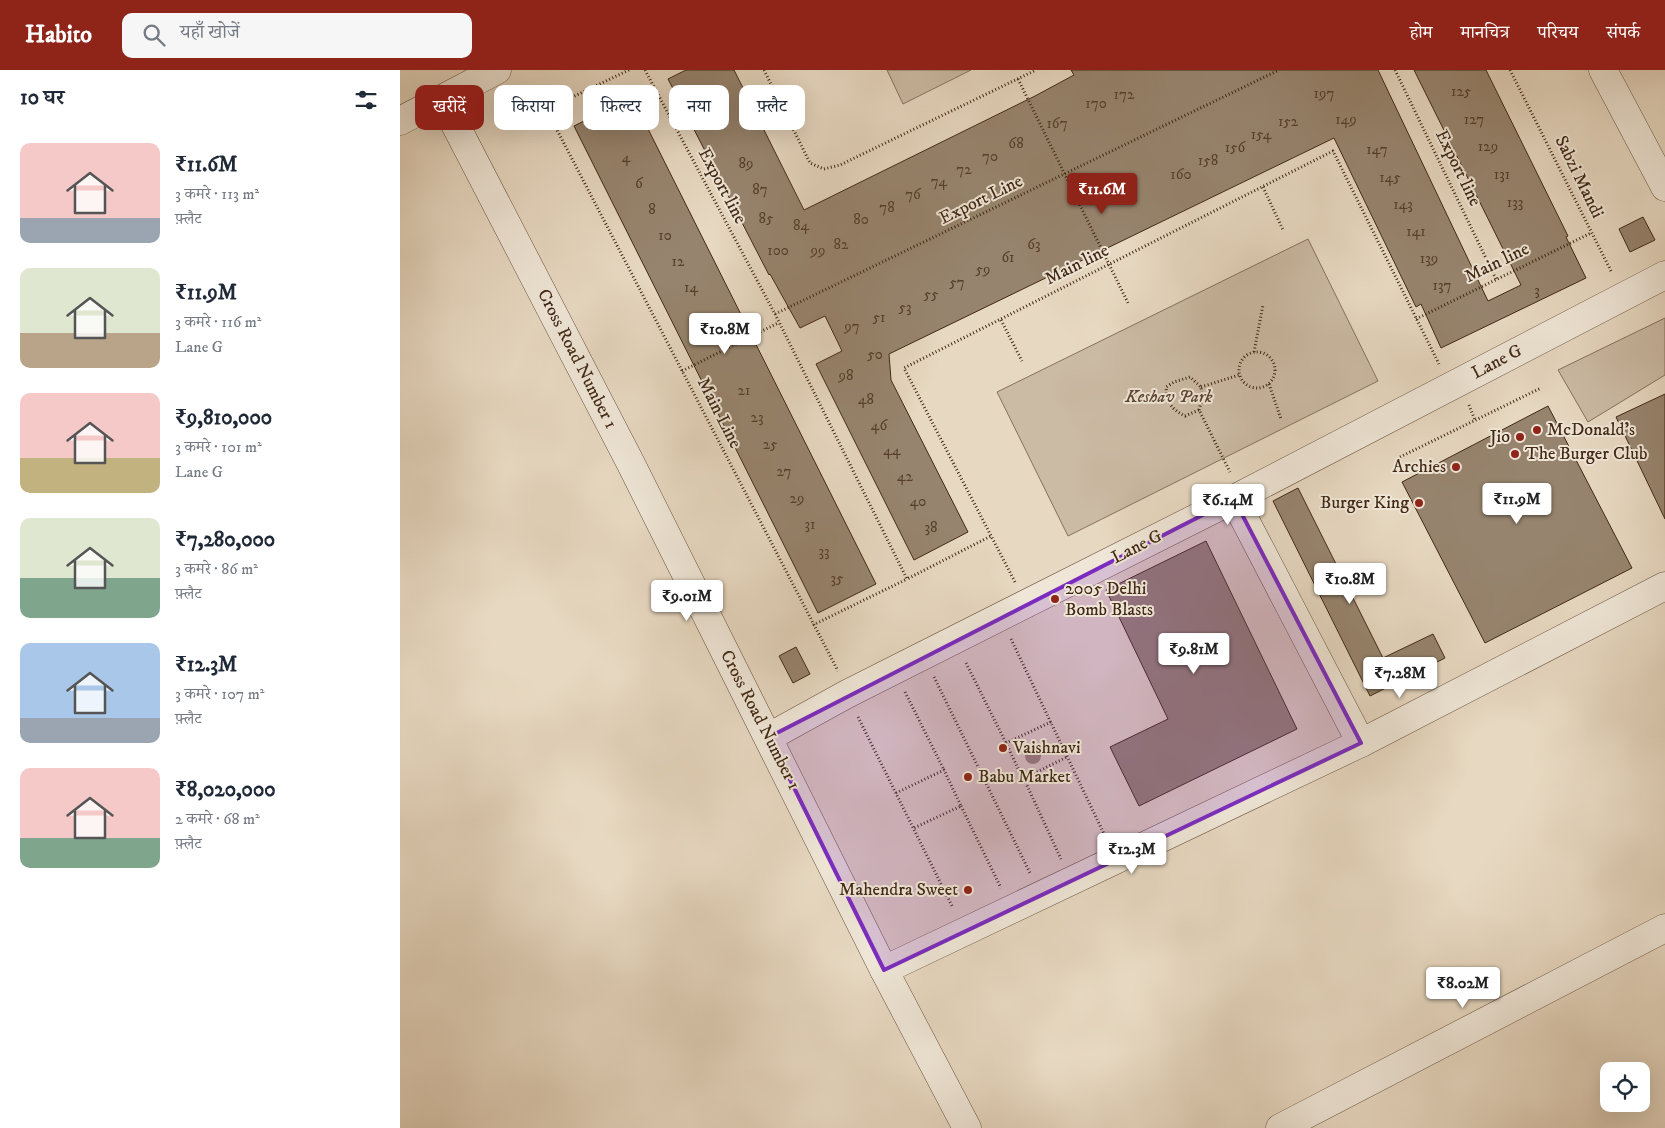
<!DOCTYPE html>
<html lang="hi">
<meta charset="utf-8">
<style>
body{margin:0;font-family:"IM FELL DW Pica","Noto Serif Devanagari",serif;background:#f6f6f7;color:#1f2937;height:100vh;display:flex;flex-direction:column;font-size:19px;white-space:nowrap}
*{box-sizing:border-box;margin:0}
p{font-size:16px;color:#747a83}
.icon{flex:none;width:28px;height:28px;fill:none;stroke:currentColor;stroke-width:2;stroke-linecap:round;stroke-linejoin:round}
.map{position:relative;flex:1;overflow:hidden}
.details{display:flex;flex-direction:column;background:#fff;width:400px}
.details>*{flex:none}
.hud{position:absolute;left:15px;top:15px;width:475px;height:45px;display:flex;gap:10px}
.tools{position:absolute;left:1200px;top:992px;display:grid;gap:10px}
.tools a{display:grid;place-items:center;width:50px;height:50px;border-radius:10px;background:#fff;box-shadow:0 5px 20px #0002;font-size:25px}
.price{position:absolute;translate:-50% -42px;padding:0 11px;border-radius:5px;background:#fff;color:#222;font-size:16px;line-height:32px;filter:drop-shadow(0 1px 2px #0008)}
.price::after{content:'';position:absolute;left:50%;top:30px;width:15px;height:11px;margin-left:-8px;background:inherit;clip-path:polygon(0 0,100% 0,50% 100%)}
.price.current{background:#8f2418;color:#fff}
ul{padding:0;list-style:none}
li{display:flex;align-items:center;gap:15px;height:125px;padding:0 20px}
li span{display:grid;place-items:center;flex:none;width:140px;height:100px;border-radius:10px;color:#555}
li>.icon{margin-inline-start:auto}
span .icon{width:60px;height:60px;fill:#fffc;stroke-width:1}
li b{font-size:21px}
h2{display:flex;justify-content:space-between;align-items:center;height:60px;padding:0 20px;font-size:21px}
.chip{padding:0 18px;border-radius:10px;background:#fff;box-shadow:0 5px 20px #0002;font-size:18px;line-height:45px}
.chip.current{background:#8f2418;color:#fff}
header{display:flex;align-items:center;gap:30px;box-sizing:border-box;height:70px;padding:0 25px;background:#8f2418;color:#fff}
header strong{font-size:24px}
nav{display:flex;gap:28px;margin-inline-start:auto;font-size:18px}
.search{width:350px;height:45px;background:#f6f6f7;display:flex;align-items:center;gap:12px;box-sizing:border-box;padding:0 18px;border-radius:10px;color:#747a83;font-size:19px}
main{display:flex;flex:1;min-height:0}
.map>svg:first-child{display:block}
.green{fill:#cbbaa4;stroke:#86715c}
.building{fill:#97846e;stroke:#412815}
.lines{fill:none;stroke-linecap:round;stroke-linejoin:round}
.minor-casing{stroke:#6a5440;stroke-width:29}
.path{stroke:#412815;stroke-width:3;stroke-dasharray:1 2.5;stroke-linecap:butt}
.minor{stroke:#efe6d7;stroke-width:28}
.tree{fill:#9b8772}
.marked{fill:#7b2cbf;fill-opacity:0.2;stroke:#7b2cbf;stroke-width:4;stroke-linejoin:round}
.poi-dot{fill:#8f2418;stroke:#efe6d7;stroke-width:2}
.labels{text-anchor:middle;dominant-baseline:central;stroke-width:4;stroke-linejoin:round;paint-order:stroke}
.number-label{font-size:15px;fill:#563f2b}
.street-label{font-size:18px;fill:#412815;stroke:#efe6d7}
.park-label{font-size:18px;font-style:italic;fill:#5d4532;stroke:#efe6d7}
.poi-label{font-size:18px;fill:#412815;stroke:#efe6d7;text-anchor:start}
</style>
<header>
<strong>Habito</strong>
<div class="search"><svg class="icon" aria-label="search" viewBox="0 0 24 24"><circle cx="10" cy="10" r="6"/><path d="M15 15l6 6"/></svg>यहाँ खोजें</div>
<nav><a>होम</a><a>मानचित्र</a><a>परिचय</a><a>संपर्क</a></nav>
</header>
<main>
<section class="details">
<h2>10 घर<svg class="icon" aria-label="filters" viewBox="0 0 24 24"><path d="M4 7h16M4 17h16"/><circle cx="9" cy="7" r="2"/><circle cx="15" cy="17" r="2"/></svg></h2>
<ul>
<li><span style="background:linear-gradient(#f6c9c9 75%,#9aa5b1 0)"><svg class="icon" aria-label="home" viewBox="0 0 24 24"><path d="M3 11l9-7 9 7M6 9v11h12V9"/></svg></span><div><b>₹11.6M</b><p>3 कमरे · 113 m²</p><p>फ़्लैट</p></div></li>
<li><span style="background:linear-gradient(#dfe7d0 65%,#b9a48a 0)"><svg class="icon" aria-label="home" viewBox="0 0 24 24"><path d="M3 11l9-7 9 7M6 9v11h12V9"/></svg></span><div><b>₹11.9M</b><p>3 कमरे · 116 m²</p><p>Lane G</p></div></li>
<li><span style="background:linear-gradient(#f6c9c9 65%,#c2b280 0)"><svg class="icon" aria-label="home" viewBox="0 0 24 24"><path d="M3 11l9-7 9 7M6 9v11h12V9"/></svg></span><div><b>₹9,810,000</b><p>3 कमरे · 101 m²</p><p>Lane G</p></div></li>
<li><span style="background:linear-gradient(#dfe7d0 60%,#7fa58c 0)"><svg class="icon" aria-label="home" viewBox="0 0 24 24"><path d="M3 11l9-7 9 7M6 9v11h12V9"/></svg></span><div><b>₹7,280,000</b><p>3 कमरे · 86 m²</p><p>फ़्लैट</p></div></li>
<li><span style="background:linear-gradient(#a9c7e8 75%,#9aa5b1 0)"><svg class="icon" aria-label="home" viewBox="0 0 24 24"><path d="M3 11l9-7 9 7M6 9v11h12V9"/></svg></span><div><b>₹12.3M</b><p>3 कमरे · 107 m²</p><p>फ़्लैट</p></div></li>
<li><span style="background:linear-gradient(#f6c9c9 70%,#7fa58c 0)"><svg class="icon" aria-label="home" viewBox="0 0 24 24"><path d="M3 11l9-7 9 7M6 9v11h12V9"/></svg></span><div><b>₹8,020,000</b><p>2 कमरे · 68 m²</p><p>फ़्लैट</p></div></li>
</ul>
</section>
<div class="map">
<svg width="1265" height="1058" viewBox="0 0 1265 1058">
<rect width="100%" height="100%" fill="#e7d8c1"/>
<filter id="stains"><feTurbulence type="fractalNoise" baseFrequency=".004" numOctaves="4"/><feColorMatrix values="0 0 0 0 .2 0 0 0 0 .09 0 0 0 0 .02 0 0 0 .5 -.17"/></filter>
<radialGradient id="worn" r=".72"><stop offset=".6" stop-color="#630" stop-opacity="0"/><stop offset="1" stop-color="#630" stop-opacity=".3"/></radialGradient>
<g class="green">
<polygon points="487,0 571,0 503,34"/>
<polygon points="908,169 978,311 668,466 597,322"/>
<polygon points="1265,248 1265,305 1188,352 1158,300"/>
</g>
<g class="building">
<polygon points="286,0 334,0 404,140 635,26 674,5 671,0 978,0 1088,231 1121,215 1014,0 1086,0 1168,166 1166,167 1186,208 1041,278 1021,234 1016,237 934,68 489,284 491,310 568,462 514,490 416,294 442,281 425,246 400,258 370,204 369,205 268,9"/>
<polygon points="232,27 476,514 418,543 174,56"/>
<polygon points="1243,147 1255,170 1230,182 1219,159"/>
<polygon points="1265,324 1265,449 1216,347"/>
<polygon points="1148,336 1232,498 1085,573 1002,412"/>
<polygon points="898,418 983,588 1033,564 1045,588 970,626 873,431"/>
<polygon points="806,471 897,659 739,736 710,677 768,649 706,520"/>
<polygon points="396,577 410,604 393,613 379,586"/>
</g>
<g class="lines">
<defs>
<g id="minor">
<polyline points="1203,0 1265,117"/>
<polyline points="42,29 231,394 484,900 567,1058"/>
<polyline points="0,51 97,0"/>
<polyline points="834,429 961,673 1265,516"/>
<polyline points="369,667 447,624 834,429 1265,205"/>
<polyline points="484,900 961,673"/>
<polyline points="880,1058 1265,858"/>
</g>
</defs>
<use href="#minor" class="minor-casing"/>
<g class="path">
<polyline points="229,0 162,32 155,43 156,58 438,601"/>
<polyline points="245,0 375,244 507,509 591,466"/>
<polyline points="364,0 410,93 424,99 440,95 636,0"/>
<polyline points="995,0 1096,209"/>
<polyline points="1110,0 1212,203"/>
<polyline points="618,9 729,235"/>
<polyline points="863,117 883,160"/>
<polyline points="375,244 879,0"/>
<polyline points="1016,249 1191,163"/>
<polyline points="601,250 622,291"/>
<circle cx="857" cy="300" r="18"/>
<polyline points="854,282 863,235"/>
<polyline points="282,301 378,253"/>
<polyline points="869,314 881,349"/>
<polyline points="801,317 839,305"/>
<polyline points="1069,335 1075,350"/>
<path d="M799,340L802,330L801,317L790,307L774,312L766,317C767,333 771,339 785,346L799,340L830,402"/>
<polyline points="1000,387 1141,318"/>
<polyline points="615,512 504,298 933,81 1039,294"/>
<polyline points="413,555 507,509"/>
<polyline points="611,569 705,766"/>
<polyline points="566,593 606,673"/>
<polyline points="534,607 630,803"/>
<polyline points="505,622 544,700"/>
<polyline points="458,647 553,838"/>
<polyline points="651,652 606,673 623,709 667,687"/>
<polyline points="624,709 661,789"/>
<polyline points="496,723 544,700 561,736 514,758"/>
<polyline points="561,736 601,818"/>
</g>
<use href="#minor" class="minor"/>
</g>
<circle class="tree" cx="633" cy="686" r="8"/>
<path class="marked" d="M834,429L961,673L484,900L369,667Z"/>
<g class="poi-dot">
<circle cx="1137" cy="360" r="5"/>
<circle cx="1120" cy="367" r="5"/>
<circle cx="1115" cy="384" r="5"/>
<circle cx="1056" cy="397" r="5"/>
<circle cx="1019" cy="433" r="5"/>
<circle cx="655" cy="529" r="5"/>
<circle cx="603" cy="678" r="5"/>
<circle cx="568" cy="707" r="5"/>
<circle cx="568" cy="820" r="5"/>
</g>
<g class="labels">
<g class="number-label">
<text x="1061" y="21">125</text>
<text x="924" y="23">197</text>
<text x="724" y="24">172</text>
<text x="696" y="33">170</text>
<text x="946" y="49">149</text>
<text x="1074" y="49">127</text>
<text x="888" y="51">152</text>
<text x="657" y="53">167</text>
<text x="861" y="64">154</text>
<text x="616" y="73">68</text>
<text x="1088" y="76">129</text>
<text x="835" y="77">156</text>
<text x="977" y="79">147</text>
<text x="590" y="86">70</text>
<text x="226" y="87">4</text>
<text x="808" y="90">158</text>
<text x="346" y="93">89</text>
<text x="564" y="99">72</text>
<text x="781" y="104">160</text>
<text x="1102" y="104">131</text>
<text x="990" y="107">145</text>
<text x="539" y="111">74</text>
<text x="239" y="113">6</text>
<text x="360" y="119">87</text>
<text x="513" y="124">76</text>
<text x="1115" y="132">133</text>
<text x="1003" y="134">143</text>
<text x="487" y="137">78</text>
<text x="252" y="139">8</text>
<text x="366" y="148">85</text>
<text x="461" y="149">80</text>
<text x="401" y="155">84</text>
<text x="1016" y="161">141</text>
<text x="265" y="165">10</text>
<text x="441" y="174">82</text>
<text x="634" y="174">63</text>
<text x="378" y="180">100</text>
<text x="418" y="180">99</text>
<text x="608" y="187">61</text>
<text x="1029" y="188">139</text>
<text x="278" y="191">12</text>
<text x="583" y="199">59</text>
<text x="557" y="212">57</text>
<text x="1042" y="215">137</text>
<text x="291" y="217">14</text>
<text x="1137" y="220">3</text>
<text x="531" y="224">55</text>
<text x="505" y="237">53</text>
<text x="479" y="247">51</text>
<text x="452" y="256">97</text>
<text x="475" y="284">50</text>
<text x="446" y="305">98</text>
<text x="344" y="320">21</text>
<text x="466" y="329">48</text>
<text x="357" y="347">23</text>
<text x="479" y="355">46</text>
<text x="370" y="374">25</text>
<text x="492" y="380">44</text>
<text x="384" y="401">27</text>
<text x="505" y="406">42</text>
<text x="397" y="428">29</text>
<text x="518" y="431">40</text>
<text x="410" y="454">31</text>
<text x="531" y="457">38</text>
<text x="424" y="481">33</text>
<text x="437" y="508">35</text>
</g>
<g class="street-label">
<text transform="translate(1058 98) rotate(64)">Export line</text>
<text transform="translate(1179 107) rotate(64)">Sabzi Mandi</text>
<text transform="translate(322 116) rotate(62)">Export line</text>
<text transform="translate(581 130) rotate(-26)">Export Line</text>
<text transform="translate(1097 193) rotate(-26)">Main line</text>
<text transform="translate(677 195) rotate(-27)">Main line</text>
<text transform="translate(177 289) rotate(63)">Cross Road Number 1</text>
<text transform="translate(1097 292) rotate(-28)">Lane G</text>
<text transform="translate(319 343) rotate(63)">Main Line</text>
<text transform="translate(737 477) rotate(-27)">Lane G</text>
<text transform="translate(360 650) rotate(63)">Cross Road Number 1</text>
</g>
<g class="park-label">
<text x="769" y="327">Keshav Park</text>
</g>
<g class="poi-label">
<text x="1147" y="360">McDonald's</text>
<text x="1110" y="367" text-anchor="end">Jio</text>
<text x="1125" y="384">The Burger Club</text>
<text x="1046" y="397" text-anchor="end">Archies</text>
<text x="1009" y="433" text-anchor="end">Burger King</text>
<text x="665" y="519">2005 Delhi<tspan x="665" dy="21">Bomb Blasts</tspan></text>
<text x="613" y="678">Vaishnavi</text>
<text x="578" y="707">Babu Market</text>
<text x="558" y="820" text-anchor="end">Mahendra Sweet</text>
</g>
</g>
<rect width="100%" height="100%" filter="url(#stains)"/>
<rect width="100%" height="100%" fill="url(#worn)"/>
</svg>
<div class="tools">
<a><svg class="icon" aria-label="locate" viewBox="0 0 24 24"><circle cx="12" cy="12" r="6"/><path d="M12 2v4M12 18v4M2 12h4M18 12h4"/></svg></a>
</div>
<b class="price current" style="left:702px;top:145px">₹11.6M</b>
<b class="price" style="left:325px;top:285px">₹10.8M</b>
<b class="price" style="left:1117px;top:455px">₹11.9M</b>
<b class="price" style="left:828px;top:456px">₹6.14M</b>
<b class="price" style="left:950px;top:535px">₹10.8M</b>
<b class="price" style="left:287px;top:552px">₹9.01M</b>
<b class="price" style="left:794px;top:605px">₹9.81M</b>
<b class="price" style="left:1000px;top:629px">₹7.28M</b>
<b class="price" style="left:732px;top:805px">₹12.3M</b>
<b class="price" style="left:1063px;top:939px">₹8.02M</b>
<div class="hud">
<a class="chip current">खरीदें</a>
<a class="chip">किराया</a>
<a class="chip">फ़िल्टर</a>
<a class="chip">नया</a>
<a class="chip">फ़्लैट</a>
</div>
</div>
</main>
